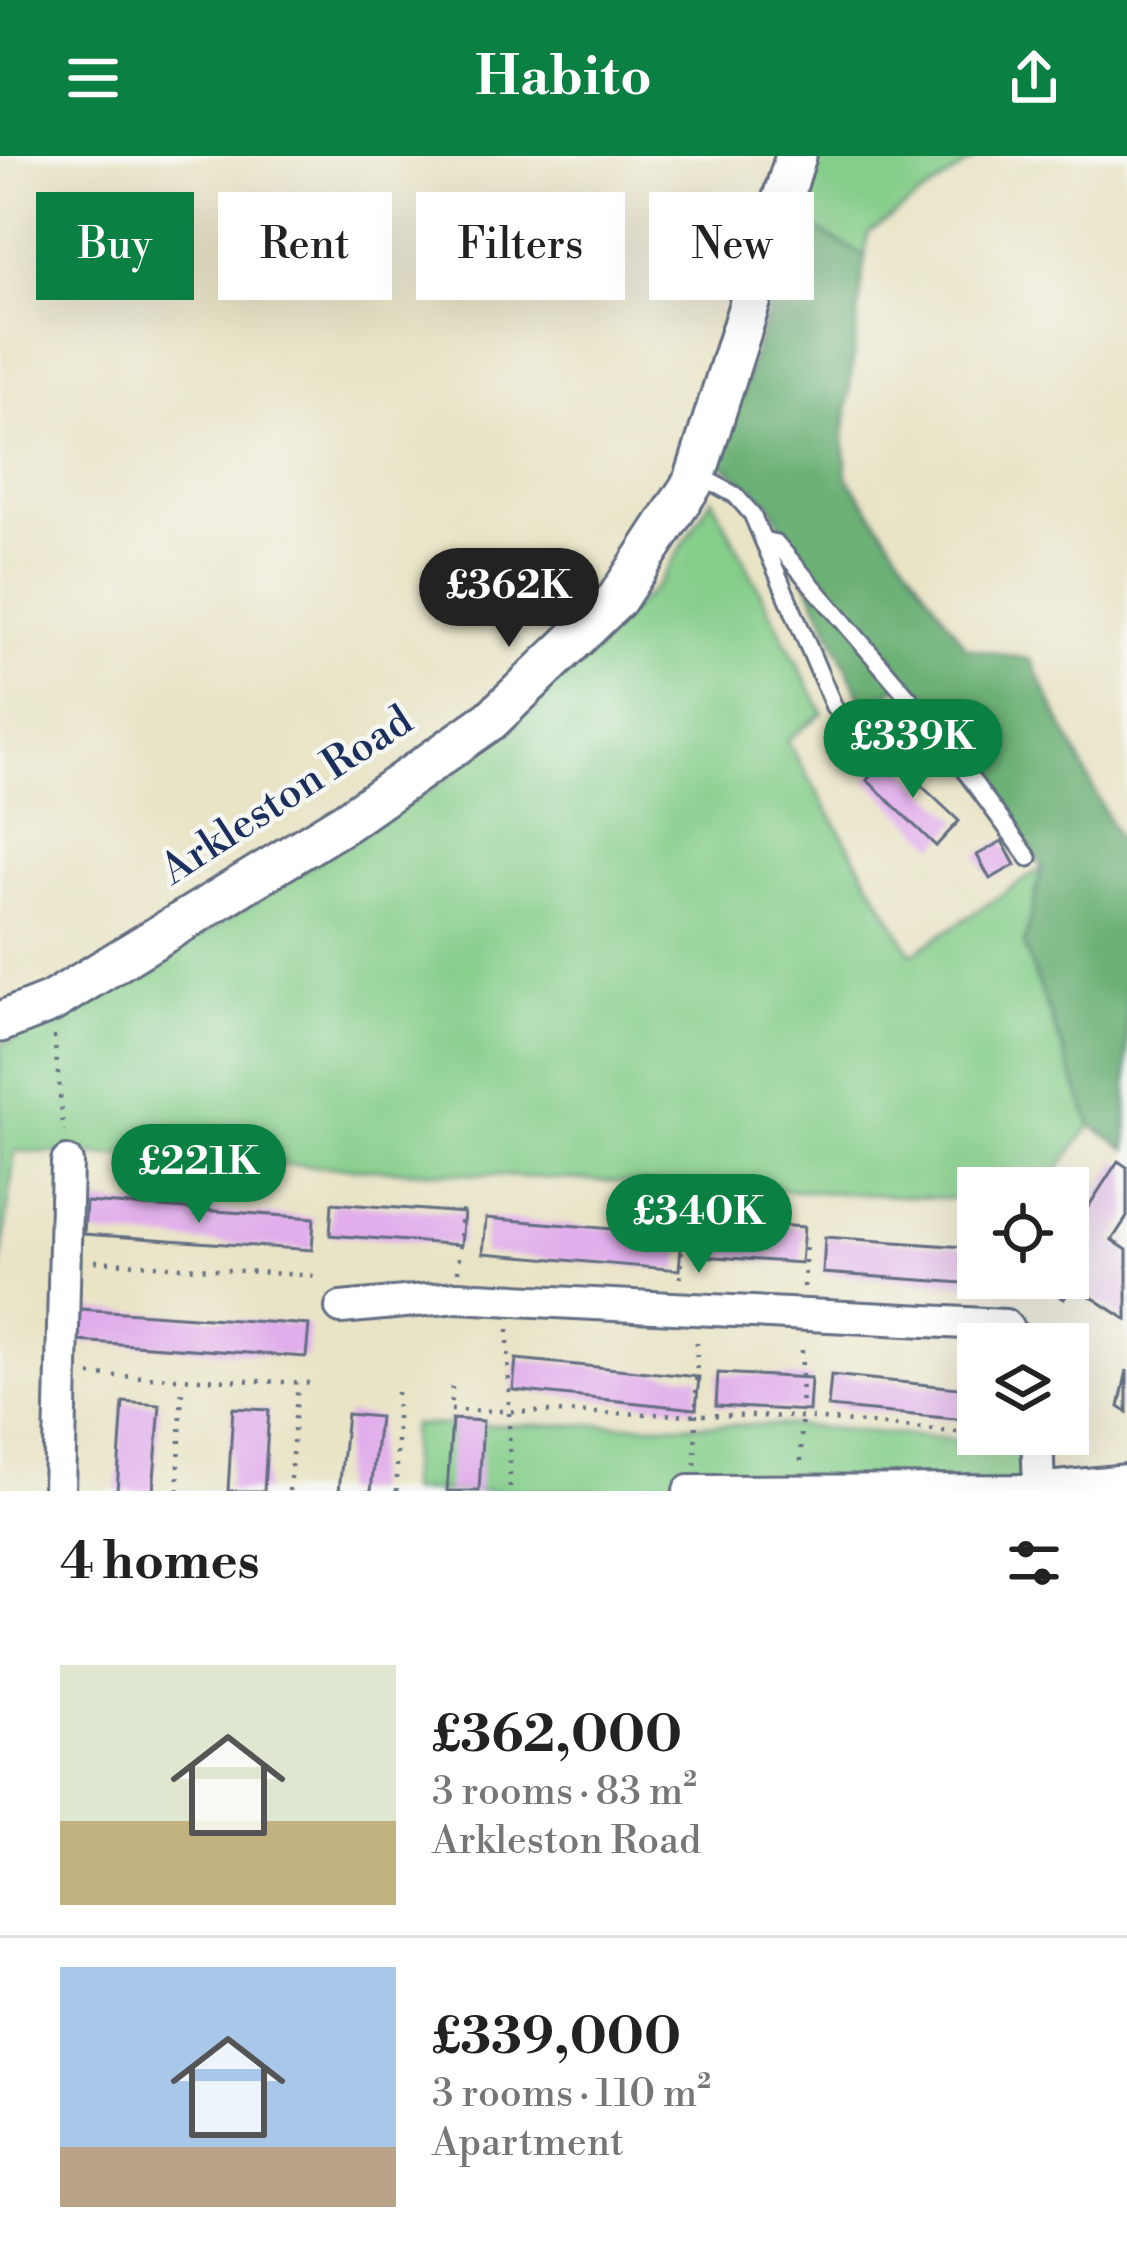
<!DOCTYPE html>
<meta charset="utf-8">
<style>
body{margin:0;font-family:"Libre Bodoni",serif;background:#f2f2f2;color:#222;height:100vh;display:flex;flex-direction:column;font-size:45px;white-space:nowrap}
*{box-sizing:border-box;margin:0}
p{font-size:39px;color:#767676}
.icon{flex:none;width:66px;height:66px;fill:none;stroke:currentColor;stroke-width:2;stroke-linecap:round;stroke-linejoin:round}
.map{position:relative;height:1335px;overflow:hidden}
.sheet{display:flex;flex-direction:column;background:#fff;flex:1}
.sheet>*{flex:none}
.banner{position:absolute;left:36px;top:36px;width:1056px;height:108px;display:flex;gap:24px}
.controls{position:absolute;left:957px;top:1011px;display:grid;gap:24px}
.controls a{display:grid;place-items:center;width:132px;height:132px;border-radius:0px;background:#fff;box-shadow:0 12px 48px #0002;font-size:60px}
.price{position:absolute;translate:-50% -102px;padding:0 27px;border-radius:42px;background:#0b8043;color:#fff;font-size:39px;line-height:78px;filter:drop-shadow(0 3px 6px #0008)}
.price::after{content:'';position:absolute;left:50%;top:72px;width:36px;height:27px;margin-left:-18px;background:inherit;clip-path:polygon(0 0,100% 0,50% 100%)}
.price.current{background:#222;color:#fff}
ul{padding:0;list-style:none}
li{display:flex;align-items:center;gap:36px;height:300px;padding:0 60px}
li+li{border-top:3px solid #e0e0e0}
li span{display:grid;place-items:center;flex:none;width:336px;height:240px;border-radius:0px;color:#555}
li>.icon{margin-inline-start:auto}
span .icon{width:144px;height:144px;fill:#fffc;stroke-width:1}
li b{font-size:51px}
h2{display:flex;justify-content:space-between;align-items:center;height:144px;padding:0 60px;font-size:51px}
.chip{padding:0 42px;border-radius:0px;background:#fff;box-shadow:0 12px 48px #0002;font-size:42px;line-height:108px}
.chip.current{background:#0b8043;color:#fff}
header{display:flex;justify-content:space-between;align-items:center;height:156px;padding:0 60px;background:#0b8043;color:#fff;font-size:54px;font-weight:700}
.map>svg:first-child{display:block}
.green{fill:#85ce8a;stroke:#507e74;stroke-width:3}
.forest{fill:#6cb176;stroke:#44706a;stroke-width:3}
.building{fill:#e1adeb}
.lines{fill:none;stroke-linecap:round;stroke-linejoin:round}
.service-casing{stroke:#636e82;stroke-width:21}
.minor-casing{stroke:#636e82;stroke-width:36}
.tertiary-casing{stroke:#636e82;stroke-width:45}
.path{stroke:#636e82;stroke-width:4.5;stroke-dasharray:3 9;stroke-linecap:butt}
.service{stroke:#fff;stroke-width:15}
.minor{stroke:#fff;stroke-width:30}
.tertiary{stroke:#fff;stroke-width:39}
.labels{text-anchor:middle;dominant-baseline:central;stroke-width:9;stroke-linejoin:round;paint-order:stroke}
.street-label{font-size:42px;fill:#1b2f5e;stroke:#f6f6f2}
</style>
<header><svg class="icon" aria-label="menu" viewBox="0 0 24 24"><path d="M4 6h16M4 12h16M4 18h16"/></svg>Habito<svg class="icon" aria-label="share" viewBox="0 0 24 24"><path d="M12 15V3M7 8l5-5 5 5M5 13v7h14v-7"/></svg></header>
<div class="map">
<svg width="1127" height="1335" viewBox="0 0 1127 1335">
<rect width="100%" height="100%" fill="#f6f6f2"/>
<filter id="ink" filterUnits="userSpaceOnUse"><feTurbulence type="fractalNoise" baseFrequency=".00833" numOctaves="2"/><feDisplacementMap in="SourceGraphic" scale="24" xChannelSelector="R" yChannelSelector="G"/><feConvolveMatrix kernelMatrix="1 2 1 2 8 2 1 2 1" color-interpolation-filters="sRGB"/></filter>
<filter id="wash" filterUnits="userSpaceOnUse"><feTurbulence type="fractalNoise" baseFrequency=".004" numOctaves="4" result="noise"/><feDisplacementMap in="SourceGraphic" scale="48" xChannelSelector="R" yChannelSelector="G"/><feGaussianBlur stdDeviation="2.7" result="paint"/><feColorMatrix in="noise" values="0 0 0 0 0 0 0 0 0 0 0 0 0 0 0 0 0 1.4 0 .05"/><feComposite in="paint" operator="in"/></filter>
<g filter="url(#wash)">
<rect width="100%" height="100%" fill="#e9e4c6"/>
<g class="green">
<polygon points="819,0 979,0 868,77 865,100 797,63"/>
<polygon points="712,342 823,557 787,584 912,798 1042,712 1024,789 1091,969 1044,1032 978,1032 978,1044 15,995 0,1116 0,889 84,854 448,622 657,430"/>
<polygon points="412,1269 792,1269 1008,1288 1036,1301 1035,1328 693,1322 663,1335 408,1335"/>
</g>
<polygon class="forest" points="797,63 865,100 844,280 847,321 966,491 1031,504 1127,702 1127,993 1091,969 1024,789 1042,711 913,524 864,549 772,350 720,306"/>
<g id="blocks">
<g class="building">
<polygon points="889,599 959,665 936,690 867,624"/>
<polygon points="1002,685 1015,709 990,723 977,699"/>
<polygon points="1118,1005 1127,1011 1127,1061 1112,1084 1127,1094 1127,1164 1073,1129 1064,1143 1039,1127 1068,1122 1068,1082"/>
<polygon points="86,1046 314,1062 312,1094 84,1078"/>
<polygon points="332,1047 464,1057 461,1089 330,1079"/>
<polygon points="486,1062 682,1079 679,1114 483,1097"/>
<polygon points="704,1064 804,1071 801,1107 702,1100"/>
<polygon points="825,1081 978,1092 978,1122 1019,1122 1019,1131 823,1117"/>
<polygon points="80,1153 309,1169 306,1201 78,1185"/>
<polygon points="516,1203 699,1221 696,1253 513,1234"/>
<polygon points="1127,1214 1127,1256 1119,1251"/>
<polygon points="718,1217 811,1222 809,1255 716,1250"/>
<polygon points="831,1219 978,1234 978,1265 828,1251"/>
<polygon points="123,1246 160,1249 153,1335 117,1335"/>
<polygon points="233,1252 269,1254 264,1335 228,1335"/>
<polygon points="347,1258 379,1261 371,1335 339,1335"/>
<polygon points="452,1263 483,1265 479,1335 447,1335"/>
</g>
</g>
</g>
<g filter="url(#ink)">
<use href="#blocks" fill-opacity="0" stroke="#636e82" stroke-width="3"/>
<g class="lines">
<defs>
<g id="service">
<polyline points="699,319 735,339 752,358 834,551"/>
<polyline points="763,384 776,387 926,562 1029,702"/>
</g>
<g id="minor">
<polyline points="341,1152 457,1141 1005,1169 1019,1188"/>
<polyline points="1037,1278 1039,1333"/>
<polyline points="59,1335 67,1006"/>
<polyline points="689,1335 1027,1334 1127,1324"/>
</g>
<polyline id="tertiary" points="0,866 51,846 347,665 491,564 617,443 694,325 796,0"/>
</defs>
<use href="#service" class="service-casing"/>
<use href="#minor" class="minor-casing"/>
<use href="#tertiary" class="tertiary-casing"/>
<g class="path">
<polyline points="54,880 64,976"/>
<polyline points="95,1105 316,1120"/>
<polyline points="458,1116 462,1054"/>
<polyline points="680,1122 683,1069"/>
<polyline points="804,1131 806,1083"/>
<polyline points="1016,1141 1020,1122"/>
<polyline points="508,1173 510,1335"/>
<polyline points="90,1219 312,1227"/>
<polyline points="452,1231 450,1254 801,1261 1008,1281"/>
<polyline points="801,1305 802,1185"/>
<polyline points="695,1309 697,1183"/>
<polyline points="178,1335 182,1227"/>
<polyline points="289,1335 298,1227"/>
<polyline points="397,1335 397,1228"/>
</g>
<use href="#service" class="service"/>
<use href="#minor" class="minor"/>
<use href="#tertiary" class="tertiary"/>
</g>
</g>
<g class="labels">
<g class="street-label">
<text transform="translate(287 640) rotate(-33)">Arkleston Road</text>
</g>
</g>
</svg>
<div class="controls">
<a><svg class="icon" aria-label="locate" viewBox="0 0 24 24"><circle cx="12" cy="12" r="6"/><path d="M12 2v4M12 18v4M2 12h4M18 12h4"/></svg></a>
<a><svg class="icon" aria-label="layers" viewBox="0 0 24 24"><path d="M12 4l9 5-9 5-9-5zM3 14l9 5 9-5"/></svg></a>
</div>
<b class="price current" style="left:509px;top:494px">£362K</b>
<b class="price" style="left:913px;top:645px">£339K</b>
<b class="price" style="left:199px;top:1070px">£221K</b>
<b class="price" style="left:699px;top:1120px">£340K</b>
<div class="banner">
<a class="chip current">Buy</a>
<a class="chip">Rent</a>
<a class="chip">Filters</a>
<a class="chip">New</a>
</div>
</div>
<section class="sheet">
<h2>4 homes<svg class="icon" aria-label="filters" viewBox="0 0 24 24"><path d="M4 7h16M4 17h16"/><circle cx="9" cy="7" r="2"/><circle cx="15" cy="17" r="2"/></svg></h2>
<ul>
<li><span style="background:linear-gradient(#dfe7d0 65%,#c2b280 0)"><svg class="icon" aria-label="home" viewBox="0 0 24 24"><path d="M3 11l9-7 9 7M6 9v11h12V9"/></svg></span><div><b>£362,000</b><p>3 rooms · 83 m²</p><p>Arkleston Road</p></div></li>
<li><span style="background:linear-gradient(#a9c7e8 75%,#b9a48a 0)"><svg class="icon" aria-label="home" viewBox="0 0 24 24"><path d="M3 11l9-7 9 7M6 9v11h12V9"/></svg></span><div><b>£339,000</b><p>3 rooms · 110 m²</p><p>Apartment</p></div></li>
</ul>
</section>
